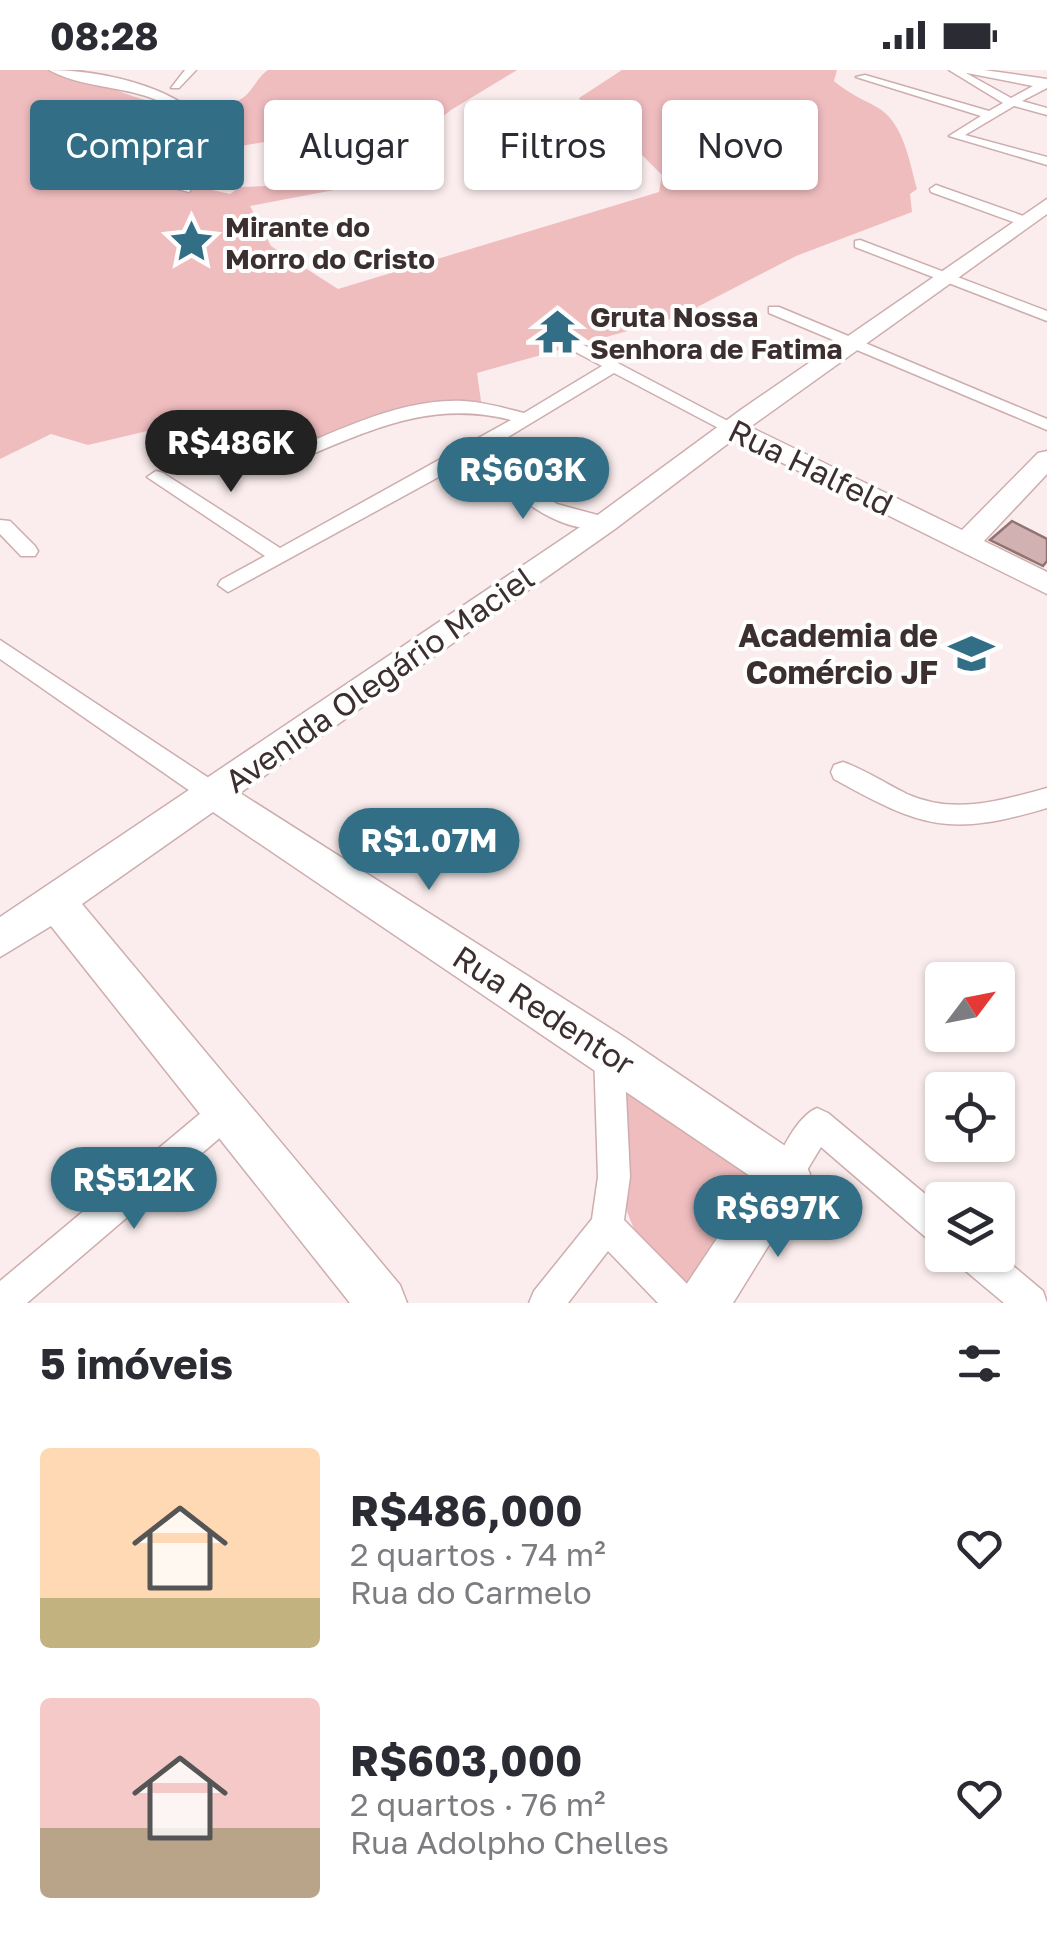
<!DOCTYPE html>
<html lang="pt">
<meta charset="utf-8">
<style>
body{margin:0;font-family:"Golos Text",sans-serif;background:#f2f2f3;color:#2b2b33;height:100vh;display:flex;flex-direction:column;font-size:38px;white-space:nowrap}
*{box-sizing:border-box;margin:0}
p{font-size:32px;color:#7c7c81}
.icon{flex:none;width:55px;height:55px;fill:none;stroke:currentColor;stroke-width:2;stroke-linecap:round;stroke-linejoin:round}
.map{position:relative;height:1233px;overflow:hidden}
.details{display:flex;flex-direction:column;background:#fff;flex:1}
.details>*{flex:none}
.banner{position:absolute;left:30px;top:30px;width:988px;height:90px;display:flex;gap:20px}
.needle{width:65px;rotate:58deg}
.buttons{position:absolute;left:925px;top:892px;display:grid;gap:20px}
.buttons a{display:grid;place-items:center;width:90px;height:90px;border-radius:10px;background:#fff;box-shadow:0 2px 8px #0004;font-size:50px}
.price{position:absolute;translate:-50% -85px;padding:0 22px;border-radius:35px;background:#326e85;color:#fff;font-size:32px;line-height:65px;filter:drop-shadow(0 2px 5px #0008)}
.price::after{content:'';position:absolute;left:50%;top:60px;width:30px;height:22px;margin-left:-15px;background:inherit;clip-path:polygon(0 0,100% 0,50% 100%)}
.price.active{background:#222;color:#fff}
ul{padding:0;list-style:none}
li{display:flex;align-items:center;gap:30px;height:250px;padding:0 40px}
li span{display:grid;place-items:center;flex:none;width:280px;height:200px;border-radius:10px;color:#555}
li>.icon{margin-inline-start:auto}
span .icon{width:120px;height:120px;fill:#fffc;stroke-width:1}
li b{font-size:42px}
h2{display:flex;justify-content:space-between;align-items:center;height:120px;padding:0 40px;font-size:42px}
.tag{padding:0 35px;border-radius:10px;background:#fff;box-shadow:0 2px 8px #0004;font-size:35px;line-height:90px}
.tag.active{background:#326e85;color:#fff}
.status{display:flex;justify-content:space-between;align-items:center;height:70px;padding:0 50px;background:#fff;direction:ltr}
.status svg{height:28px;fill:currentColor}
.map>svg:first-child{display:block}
.green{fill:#f0bdbf}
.building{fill:#d2b1b2;stroke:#917374;stroke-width:2.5}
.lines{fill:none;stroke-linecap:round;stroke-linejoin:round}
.street-casing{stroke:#ceadae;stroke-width:3}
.secondary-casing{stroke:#ceadae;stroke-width:3}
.street{fill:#fff;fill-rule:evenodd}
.secondary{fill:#fff;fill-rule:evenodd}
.labels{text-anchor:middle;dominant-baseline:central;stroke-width:8;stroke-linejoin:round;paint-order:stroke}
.far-poi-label{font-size:28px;font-weight:bold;fill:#3c2f2f;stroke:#fefefe;text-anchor:start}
.street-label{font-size:32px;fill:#3c2f2f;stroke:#fefefe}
.poi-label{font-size:32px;font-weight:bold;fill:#3c2f2f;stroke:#fefefe;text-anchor:end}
</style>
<div class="status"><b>08:28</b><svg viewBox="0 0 49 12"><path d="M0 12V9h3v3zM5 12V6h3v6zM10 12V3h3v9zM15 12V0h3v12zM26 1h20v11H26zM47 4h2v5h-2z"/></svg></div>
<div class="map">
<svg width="1047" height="1233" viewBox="0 0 1047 1233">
<rect width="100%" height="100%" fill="#fbeded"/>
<g class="green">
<path d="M0,0H84C112,28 205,51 241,29C252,23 257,7 268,0H517L451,40L411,71L333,90L272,71L186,84L185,103L212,104L203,118L230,124L240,117L376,112L250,136L271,176L338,219L659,122L662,105L636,79L591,54L579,28L622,0H837L834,11C848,23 860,28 875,36C904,51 909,91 917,119L910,124L912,142L796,186L678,247L477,303L482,338L393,344L286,386L184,358H160L88,375L51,364L0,389Z"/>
<path d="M618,996L754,1104L751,1129L695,1218C681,1207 664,1197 652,1184C607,1138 620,1056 618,996Z"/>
</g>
<polygon class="building" points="1012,451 1047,469 1047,491 1043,496 990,470"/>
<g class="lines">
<defs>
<g id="street">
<path d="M49,0C99,0 171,15 207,53L201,83L202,104L189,122L178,119L190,104L189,83L195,54C146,10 96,25 49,0Z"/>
<polygon points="185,0 196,0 179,18 171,18"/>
<path d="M949,0H984L1047,9V18L1022,31L1047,38V45L1014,36L965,65L1047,87V95L949,66L981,46L856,7L865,5L989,41L1003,33ZM966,3H967L1033,16L1011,28Z"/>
<polygon points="936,115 1029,148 1031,151 1019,154 931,122 930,119"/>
<polygon points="860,170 1047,241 1047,251 855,177 855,171"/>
<polygon points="769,237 779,237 1047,349 1047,360 769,243"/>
<path d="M576,271L741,358L732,363L726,362L614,303L490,378L526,414L557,434L612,449L615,453L612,457C560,469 507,421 477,386L228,522L218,515L221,510L265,486L147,407L156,401L163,403L280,478L511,350C425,328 362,365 283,396H271V388C331,365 397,328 463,331C484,332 504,338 524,343L602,296L570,279L568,276Z"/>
<polygon points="0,450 10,451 35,476 38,481 35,486 21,486 0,464"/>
<polygon points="0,570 221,716 224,723 221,730 212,733 203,730 0,589"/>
<path d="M843,692C866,700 886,714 907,724C954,745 1000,731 1047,718V738C950,767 922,758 834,709L831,702L834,695Z"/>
<polygon points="609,967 619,972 624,982 630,1107 624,1150 694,1221 699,1233 658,1233 608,1181 568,1233 529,1233 534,1221 592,1149 598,1107 594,982 599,972"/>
<polygon points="225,1028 236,1032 240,1043 236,1054 27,1233 0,1233 0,1211 214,1032"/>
<path d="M817,1038L828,1043L942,1138V1175L930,1171L821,1077L798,1115L787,1120L776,1115L771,1104C780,1083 796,1047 817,1038Z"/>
<polygon points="998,1183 1043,1221 1047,1233 1004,1233 961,1197 956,1185"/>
</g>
<polygon id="secondary" points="1047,129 1047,144 750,357 962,460 1038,383 1047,381 1047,404 984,471 1047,502 1047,524 734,369 615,459 240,723 624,967 803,1088 810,1104 803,1120 733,1233 679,1233 686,1215 756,1110 213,742 82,834 400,1215 407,1233 350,1233 51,856 0,887 0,847 595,447 742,339"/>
</defs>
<use href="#street" class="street-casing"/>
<use href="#secondary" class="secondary-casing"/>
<use href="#street" class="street"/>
<use href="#secondary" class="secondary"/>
</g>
<defs>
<symbol id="sight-bare" viewBox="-9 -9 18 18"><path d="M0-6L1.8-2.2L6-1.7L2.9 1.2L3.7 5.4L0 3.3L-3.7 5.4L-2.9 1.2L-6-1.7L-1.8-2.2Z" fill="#326e85" stroke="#fefefe" stroke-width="2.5" paint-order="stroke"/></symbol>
<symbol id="temple-bare" viewBox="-9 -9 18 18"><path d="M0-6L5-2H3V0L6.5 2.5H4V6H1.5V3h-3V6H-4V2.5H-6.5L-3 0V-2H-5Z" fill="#326e85" stroke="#fefefe" stroke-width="2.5" paint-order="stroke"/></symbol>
<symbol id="school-bare" viewBox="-9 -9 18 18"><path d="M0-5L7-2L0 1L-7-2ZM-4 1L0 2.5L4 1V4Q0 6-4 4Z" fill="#326e85" stroke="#fefefe" stroke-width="2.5" paint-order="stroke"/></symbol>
</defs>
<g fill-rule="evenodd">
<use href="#sight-bare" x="160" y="140" width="63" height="63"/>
<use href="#temple-bare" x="526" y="230" width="63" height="63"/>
<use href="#school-bare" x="940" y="552" width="63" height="63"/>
</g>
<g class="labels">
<g class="far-poi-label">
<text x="225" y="156">Mirante do<tspan x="225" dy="32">Morro do Cristo</tspan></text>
<text x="590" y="246">Gruta Nossa<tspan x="590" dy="32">Senhora de Fatima</tspan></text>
</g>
<g class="street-label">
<text transform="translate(811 397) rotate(26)">Rua Halfeld</text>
<text transform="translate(379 609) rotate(-35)">Avenida Olegário Maciel</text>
<text transform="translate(544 940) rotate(33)">Rua Redentor</text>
</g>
<g class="poi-label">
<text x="938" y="565">Academia de<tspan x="938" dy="37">Comércio JF</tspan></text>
</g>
</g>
</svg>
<div class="buttons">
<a><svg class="needle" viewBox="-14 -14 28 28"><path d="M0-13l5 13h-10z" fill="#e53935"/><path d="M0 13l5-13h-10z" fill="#7c7c81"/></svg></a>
<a><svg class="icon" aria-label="locate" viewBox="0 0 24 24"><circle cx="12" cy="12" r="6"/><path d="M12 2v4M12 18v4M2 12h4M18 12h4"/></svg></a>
<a><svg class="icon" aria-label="layers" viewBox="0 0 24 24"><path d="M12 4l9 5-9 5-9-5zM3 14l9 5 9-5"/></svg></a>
</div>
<b class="price active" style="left:231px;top:425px">R$486K</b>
<b class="price" style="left:523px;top:452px">R$603K</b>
<b class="price" style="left:429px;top:823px">R$1.07M</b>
<b class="price" style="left:134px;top:1162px">R$512K</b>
<b class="price" style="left:778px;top:1190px">R$697K</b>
<div class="banner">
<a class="tag active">Comprar</a>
<a class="tag">Alugar</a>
<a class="tag">Filtros</a>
<a class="tag">Novo</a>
</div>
</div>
<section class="details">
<h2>5 imóveis<svg class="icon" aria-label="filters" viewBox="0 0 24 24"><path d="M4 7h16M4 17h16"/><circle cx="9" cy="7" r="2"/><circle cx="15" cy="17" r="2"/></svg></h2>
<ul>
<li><span style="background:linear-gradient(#ffd9b3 75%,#c2b280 0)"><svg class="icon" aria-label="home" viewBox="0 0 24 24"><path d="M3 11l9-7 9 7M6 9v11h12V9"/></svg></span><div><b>R$486,000</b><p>2 quartos · 74 m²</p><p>Rua do Carmelo</p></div><svg class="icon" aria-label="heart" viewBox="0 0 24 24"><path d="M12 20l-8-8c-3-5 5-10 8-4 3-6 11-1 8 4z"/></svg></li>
<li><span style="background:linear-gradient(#f6c9c9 65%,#b9a48a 0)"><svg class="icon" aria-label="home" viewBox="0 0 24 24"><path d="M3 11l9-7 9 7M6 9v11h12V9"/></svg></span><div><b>R$603,000</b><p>2 quartos · 76 m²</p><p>Rua Adolpho Chelles</p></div><svg class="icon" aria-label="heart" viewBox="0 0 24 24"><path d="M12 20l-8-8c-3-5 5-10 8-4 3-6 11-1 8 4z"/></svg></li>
</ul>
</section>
